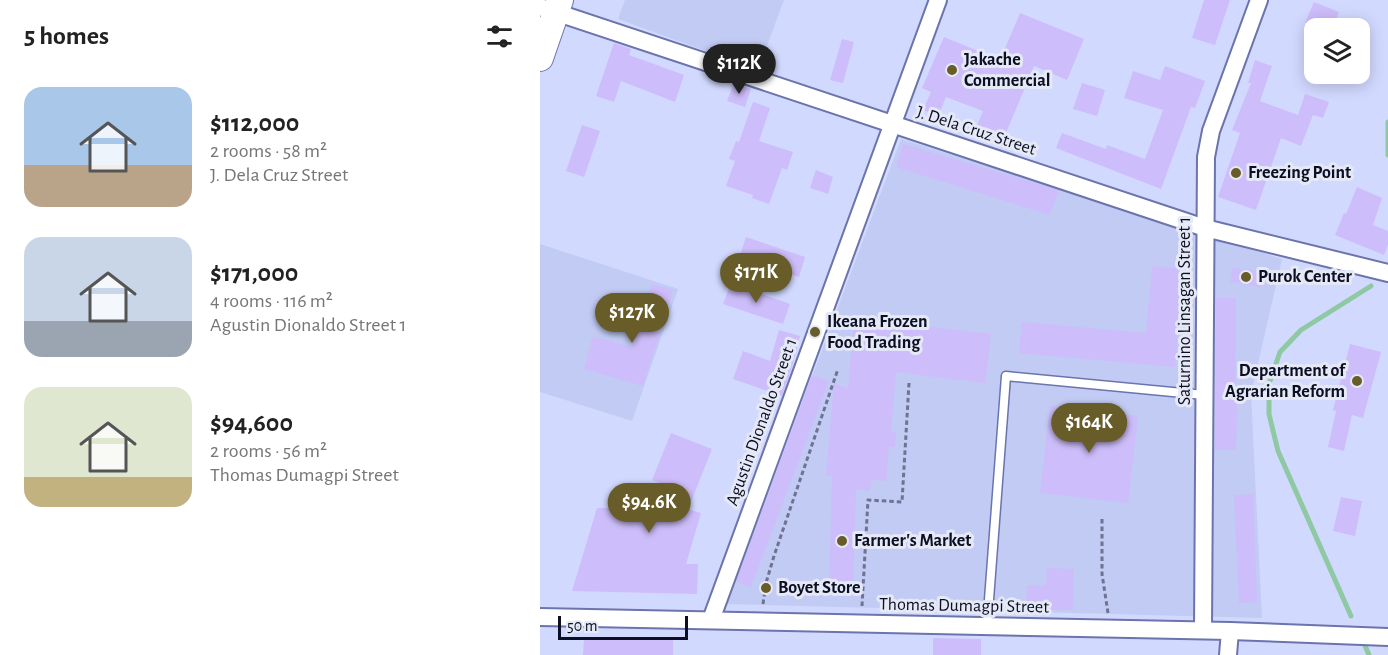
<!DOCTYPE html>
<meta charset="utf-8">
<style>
body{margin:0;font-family:"Alegreya Sans",sans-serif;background:#f2f2f2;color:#222;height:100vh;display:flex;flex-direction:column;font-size:22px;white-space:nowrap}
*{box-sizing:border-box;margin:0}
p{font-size:20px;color:#767676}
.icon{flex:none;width:33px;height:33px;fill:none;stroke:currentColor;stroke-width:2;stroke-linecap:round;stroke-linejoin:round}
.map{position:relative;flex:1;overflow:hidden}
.drawer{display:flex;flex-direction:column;background:#fff;width:540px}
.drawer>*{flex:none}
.tools{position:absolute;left:764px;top:18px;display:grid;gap:12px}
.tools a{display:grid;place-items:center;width:66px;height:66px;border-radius:12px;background:#fff;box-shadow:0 3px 15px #0003;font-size:30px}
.scale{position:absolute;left:18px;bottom:15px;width:130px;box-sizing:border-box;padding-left:6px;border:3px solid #0c0e23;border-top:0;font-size:16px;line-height:21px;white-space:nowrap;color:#0c0e23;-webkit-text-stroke:4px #e5e8f5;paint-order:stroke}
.price{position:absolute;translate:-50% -51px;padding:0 14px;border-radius:21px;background:#685c29;color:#fff;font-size:20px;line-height:39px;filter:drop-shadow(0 2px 3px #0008)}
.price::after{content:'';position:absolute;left:50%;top:36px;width:18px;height:14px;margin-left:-9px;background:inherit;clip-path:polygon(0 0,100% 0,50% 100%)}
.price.active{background:#222;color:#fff}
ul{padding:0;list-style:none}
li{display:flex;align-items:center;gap:18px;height:150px;padding:0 24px}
li span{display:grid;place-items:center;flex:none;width:168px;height:120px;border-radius:18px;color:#555}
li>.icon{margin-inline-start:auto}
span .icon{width:72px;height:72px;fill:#fffc;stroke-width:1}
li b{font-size:26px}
h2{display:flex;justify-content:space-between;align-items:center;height:72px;padding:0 24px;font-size:26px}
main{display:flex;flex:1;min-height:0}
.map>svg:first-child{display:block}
.built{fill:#c2cbf4}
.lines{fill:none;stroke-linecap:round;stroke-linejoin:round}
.stream{stroke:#8fc9a4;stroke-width:5}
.building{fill:#cdbdfa}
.lane-casing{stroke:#6b74ac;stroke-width:11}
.street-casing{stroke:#6b74ac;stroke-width:20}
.primary-casing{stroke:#6b74ac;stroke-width:28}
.path{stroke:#6f7391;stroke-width:3;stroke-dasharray:4.5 3;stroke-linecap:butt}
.lane{stroke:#fff;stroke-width:8}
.street{stroke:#fff;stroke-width:16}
.primary{stroke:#fff;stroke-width:26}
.poi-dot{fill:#685c29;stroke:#e5e8f5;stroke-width:2}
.labels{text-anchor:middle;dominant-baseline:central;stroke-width:6;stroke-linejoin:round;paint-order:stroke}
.poi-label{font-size:18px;font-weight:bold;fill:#0c0e23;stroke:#e5e8f5;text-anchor:start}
.street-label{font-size:18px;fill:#0c0e23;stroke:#e5e8f5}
</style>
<main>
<section class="drawer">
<h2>5 homes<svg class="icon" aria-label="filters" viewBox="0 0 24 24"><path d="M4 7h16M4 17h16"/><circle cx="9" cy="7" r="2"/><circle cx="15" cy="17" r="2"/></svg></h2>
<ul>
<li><span style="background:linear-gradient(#a9c7e8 65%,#b9a48a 0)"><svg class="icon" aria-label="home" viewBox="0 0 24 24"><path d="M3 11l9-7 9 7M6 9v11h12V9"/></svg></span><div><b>$112,000</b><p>2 rooms · 58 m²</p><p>J. Dela Cruz Street</p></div></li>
<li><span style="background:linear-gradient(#c9d6e8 70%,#9aa5b1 0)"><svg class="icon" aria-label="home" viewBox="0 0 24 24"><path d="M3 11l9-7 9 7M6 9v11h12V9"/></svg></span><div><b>$171,000</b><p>4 rooms · 116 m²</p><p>Agustin Dionaldo Street 1</p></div></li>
<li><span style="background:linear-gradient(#dfe7d0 75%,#c2b280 0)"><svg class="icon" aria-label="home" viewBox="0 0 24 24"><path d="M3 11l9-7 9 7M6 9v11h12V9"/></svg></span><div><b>$94,600</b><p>2 rooms · 56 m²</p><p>Thomas Dumagpi Street</p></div></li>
</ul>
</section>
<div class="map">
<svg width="848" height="655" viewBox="0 0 848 655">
<rect width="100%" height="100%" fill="#d2d9ff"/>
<g class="built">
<polygon points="85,0 244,0 218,70 78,19"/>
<polygon points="361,139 742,259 711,394 722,618 187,604"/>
<polygon points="0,244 138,289 92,421 0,392"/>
</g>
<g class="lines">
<g class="stream">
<polyline points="848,122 848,155"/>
<polyline points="811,616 738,451 729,414 729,384 740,352 761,330 831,286"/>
<polyline points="823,641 829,655"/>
</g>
</g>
<g class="building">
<polygon points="664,0 690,0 675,45 652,38"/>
<polygon points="774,2 799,12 793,28 777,28 765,23"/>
<polygon points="480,13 544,39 527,80 494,66 463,140 436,128 443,111 406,97 398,116 383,110 391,92 382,88 404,37 460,60"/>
<polygon points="302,39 314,42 303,83 290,80"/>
<polygon points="74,43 91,49 89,55 144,75 135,102 81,81 74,102 56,96"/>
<polygon points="715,60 732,66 720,101 758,115 765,94 789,102 783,118 773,115 761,146 741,138 716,210 678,197 700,133 692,130 711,83 708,83"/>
<polygon points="625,66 665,81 655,108 651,107 621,189 516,148 522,133 566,149 567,145 605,159 623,110 584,98 593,71 620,80"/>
<polygon points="194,83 211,89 205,107 187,101"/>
<polygon points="542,83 565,90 557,116 533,109"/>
<polygon points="213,102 230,108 219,141 253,152 247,170 242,168 229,204 212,198 213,195 186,186 195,161 189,159 196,141 199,142"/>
<polygon points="42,125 60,131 44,177 26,171"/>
<polygon points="363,144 519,190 510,215 356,167"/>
<polygon points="276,170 293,177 288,194 270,188"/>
<polygon points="817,187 842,198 833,225 848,231 848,245 844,255 795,235 804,213 806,214"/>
<polygon points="206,237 265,257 259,277 199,258"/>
<polygon points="612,266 643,269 635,367 479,353 482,322 606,333"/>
<polygon points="692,268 723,272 721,287 690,282"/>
<polygon points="191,283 250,304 243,324 183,304"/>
<polygon points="112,284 133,290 103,386 44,369 53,336 91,347"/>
<polygon points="676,298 696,298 695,405 697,405 696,450 675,450"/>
<polygon points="343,321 451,334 445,383 356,372 351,431 356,432 355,447 349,447 346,481 331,480 330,491 316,489 313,589 289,588 292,476 286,476 294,383 308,389 313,326 342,330"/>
<polygon points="239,330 260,336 252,367 242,396 193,379 203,351 230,361"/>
<polygon points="810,344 841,352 823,418 812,415 804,451 788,447 796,411 793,410"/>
<polygon points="272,375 289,381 211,587 196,582"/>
<polygon points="510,406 598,416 588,503 500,493"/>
<polygon points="131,433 172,449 148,509 161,513 146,564 158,564 157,594 32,591 57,508 123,510 130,487 112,480"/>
<polygon points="713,494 717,602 699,603 694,495"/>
<polygon points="801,497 822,501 815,536 793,531"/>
<polygon points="507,568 534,569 533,610 486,609 487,585 506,586"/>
<polygon points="73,638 133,639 133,655 43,655 44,639"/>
<polygon points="393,638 441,639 441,655 393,655"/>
</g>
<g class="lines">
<defs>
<polyline id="lane" points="447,626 466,376 664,395"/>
<g id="street">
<polyline points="0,7 665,228 848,273"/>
<polyline points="0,617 690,631 848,637"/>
<polyline points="171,620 398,0"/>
<polyline points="663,630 666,157 671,131 719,0"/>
<polyline points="688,655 690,631"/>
</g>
<polyline id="primary" points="0,58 20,0"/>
</defs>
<use href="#lane" class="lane-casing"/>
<use href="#street" class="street-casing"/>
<use href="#primary" class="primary-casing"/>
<g class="path">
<polyline points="562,519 562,574 568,613"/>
<polyline points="223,604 226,583 234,556 298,369"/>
<polyline points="322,606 328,500 362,502 369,383"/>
</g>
<use href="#lane" class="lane"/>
<use href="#street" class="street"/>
<use href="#primary" class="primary"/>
</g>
<g class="poi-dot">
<circle cx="412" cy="70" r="6"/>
<circle cx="696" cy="173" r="6"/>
<circle cx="706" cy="277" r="6"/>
<circle cx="275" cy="332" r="6"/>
<circle cx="817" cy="381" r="6"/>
<circle cx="302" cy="541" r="6"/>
<circle cx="226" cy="588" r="6"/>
</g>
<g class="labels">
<g class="poi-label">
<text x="424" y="60">Jakache<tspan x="424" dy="21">Commercial</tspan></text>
<text x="708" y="173">Freezing Point</text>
<text x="718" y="277">Purok Center</text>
<text x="287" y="322">Ikeana Frozen<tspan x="287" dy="21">Food Trading</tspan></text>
<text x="805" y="371" text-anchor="end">Department of<tspan x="805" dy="21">Agrarian Reform</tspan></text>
<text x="314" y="541">Farmer's Market</text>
<text x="238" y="588">Boyet Store</text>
</g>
<g class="street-label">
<text transform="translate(436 131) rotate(18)">J. Dela Cruz Street</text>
<text transform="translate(645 311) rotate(-90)">Saturnino Linsagan Street 1</text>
<text transform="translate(222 422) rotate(-70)">Agustin Dionaldo Street 1</text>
<text transform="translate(424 606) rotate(1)">Thomas Dumagpi Street</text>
</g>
</g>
</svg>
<div class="tools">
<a><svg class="icon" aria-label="layers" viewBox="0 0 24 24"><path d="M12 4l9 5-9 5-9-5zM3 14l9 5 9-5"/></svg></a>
</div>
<div class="scale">50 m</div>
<b class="price active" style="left:199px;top:95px">$112K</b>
<b class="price" style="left:216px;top:304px">$171K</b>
<b class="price" style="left:92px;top:344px">$127K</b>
<b class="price" style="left:549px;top:454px">$164K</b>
<b class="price" style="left:109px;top:534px">$94.6K</b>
</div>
</main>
